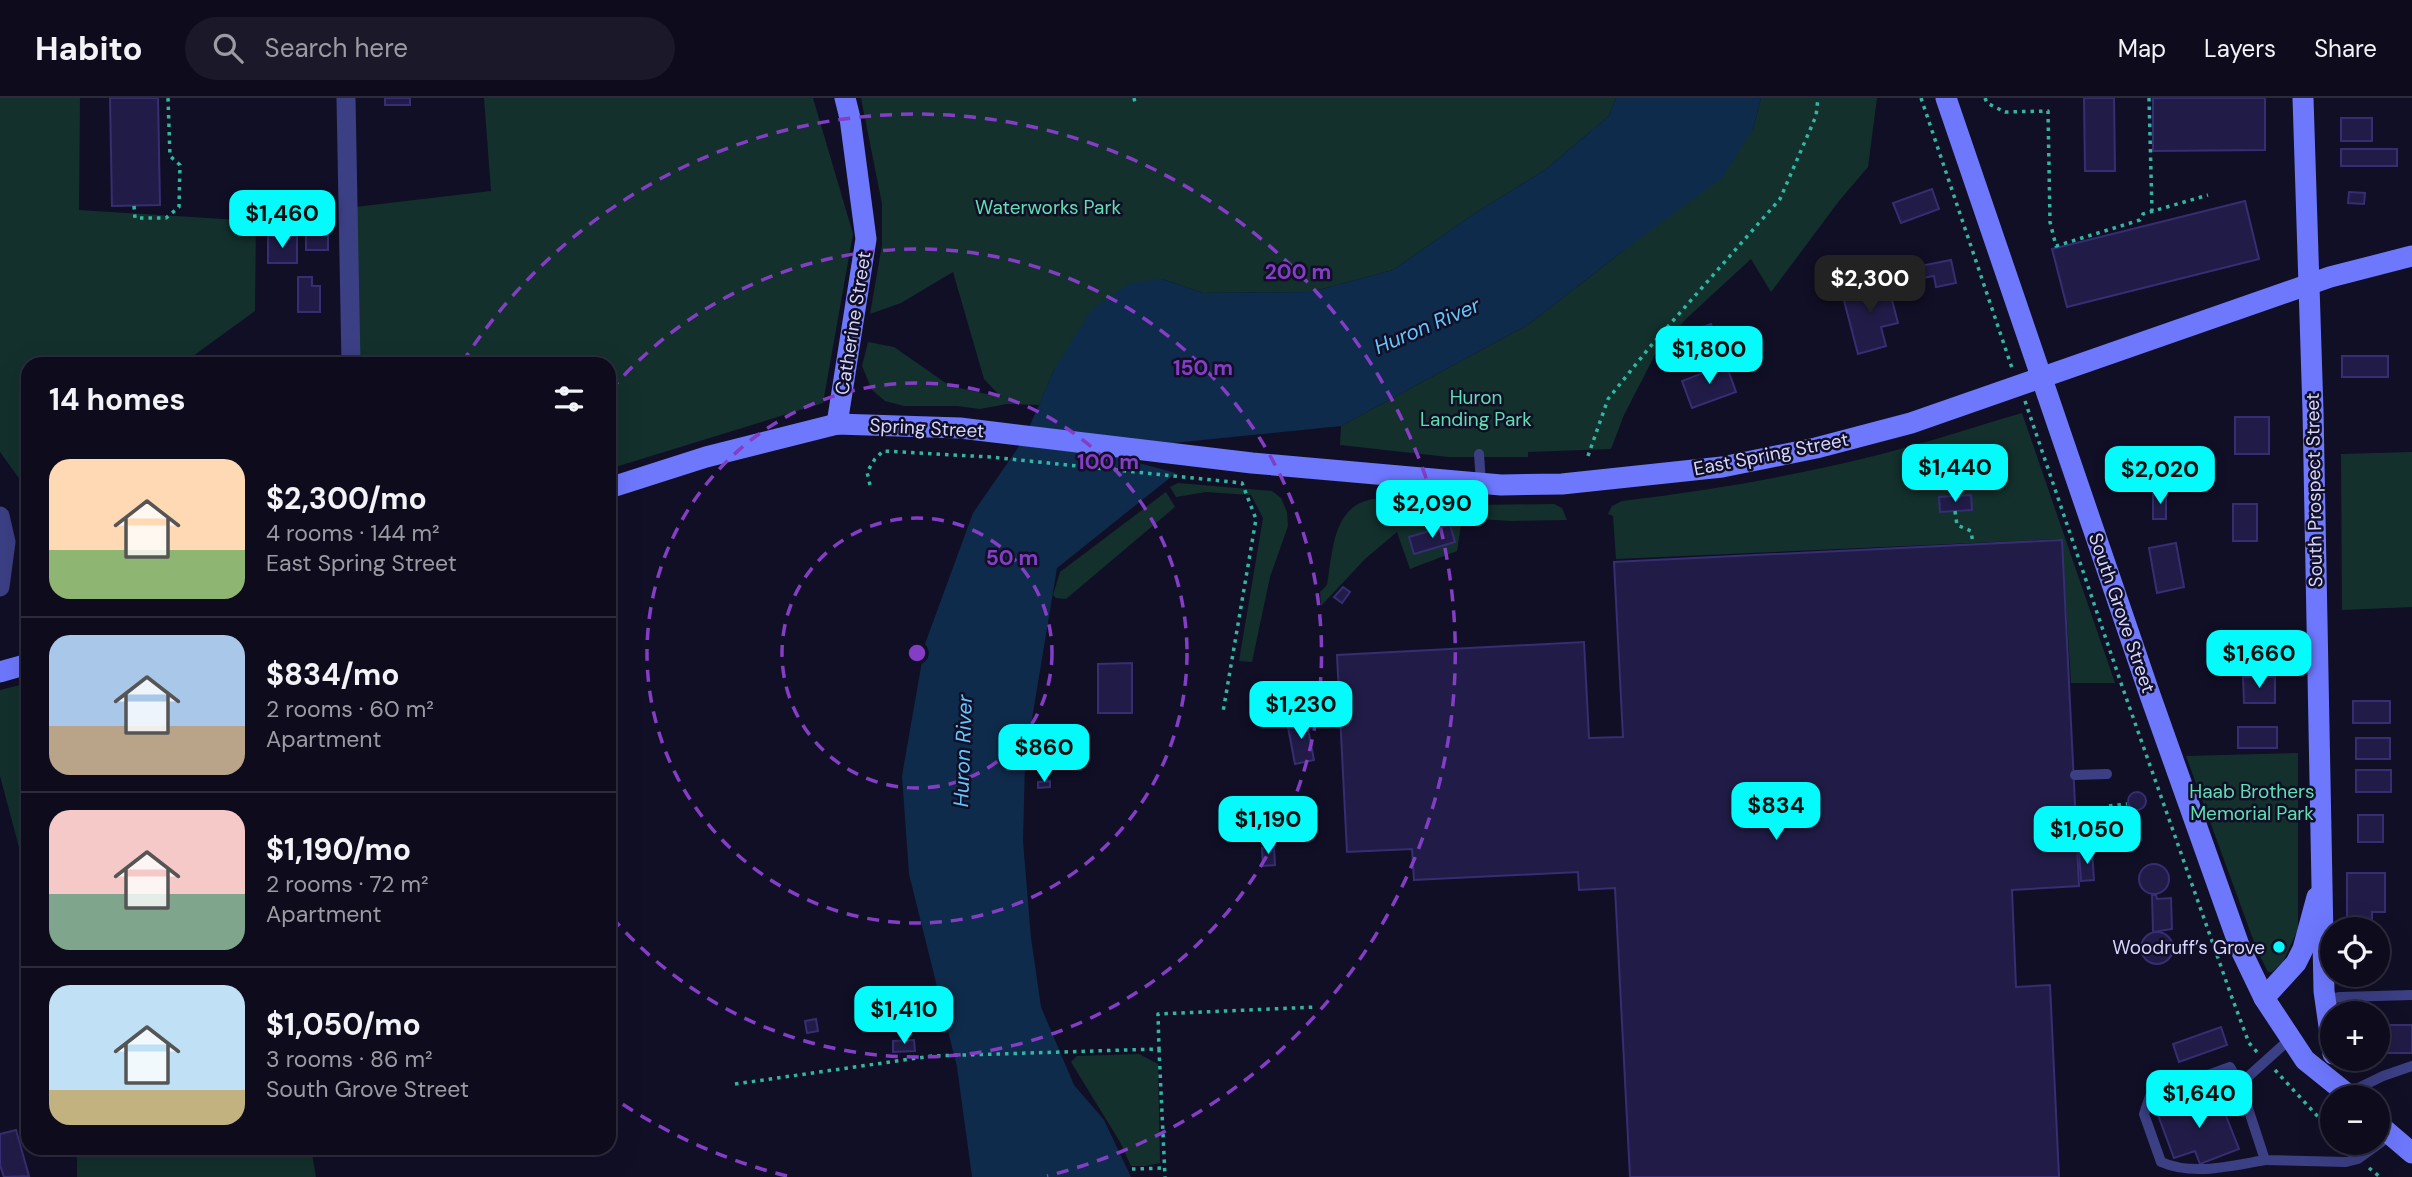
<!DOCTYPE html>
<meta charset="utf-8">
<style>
body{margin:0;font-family:"DM Sans",sans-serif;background:#1b1929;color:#f1f3f6;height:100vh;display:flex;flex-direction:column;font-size:26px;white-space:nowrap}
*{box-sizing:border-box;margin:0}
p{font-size:23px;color:#9a9ba3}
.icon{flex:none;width:38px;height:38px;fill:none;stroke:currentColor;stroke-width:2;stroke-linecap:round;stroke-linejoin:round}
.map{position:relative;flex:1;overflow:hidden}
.panel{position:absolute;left:21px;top:259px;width:595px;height:798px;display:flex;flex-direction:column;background:#0d0b1c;border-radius:21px;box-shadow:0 7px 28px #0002,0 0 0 2px #2d2b3b}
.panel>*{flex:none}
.fabs{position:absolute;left:2320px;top:819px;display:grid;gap:14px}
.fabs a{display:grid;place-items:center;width:70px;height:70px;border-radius:50%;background:#0d0b1c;box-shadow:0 7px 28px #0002,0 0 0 2px #2d2b3b;font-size:35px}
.price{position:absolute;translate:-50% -60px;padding:0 16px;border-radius:14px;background:#04fafb;color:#111;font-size:23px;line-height:46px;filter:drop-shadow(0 2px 4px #0008)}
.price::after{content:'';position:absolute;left:50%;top:42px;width:21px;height:16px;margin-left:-10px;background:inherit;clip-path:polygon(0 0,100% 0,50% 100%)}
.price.selected{background:#222;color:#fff}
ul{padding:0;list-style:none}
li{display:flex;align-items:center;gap:21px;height:175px;padding:0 28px}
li+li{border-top:2px solid #2d2b3b}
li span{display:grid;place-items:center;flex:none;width:196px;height:140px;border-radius:21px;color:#555}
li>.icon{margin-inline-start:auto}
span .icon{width:84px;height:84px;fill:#fffc;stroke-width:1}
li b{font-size:30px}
h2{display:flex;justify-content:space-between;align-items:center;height:84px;padding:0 28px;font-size:30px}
header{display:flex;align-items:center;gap:42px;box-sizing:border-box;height:98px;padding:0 35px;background:#0d0b1c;border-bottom:2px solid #2d2b3b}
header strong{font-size:33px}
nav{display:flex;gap:38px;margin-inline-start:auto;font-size:24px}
.search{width:490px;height:63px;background:#1b1929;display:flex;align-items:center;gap:18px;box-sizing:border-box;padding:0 24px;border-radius:38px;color:#9a9ba3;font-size:26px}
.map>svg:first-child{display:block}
.green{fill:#13302c}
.water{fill:#0f2b4b}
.building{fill:#201c47;stroke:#352e72;stroke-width:2}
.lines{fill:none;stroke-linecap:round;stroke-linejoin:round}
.path{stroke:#31b6a2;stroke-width:3.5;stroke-dasharray:3.5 5;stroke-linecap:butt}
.lane{stroke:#3b3f84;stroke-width:10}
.street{stroke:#3b3f84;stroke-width:19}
.secondary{stroke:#6e78fd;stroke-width:21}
.ring{fill:none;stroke:#843dc5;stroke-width:3.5;stroke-dasharray:12 9}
.poi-dot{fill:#04fafb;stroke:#110f26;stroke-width:2.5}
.labels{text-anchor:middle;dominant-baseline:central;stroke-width:5;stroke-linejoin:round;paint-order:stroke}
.park-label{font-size:19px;fill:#61deb3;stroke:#110f26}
.street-label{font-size:19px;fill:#d6d5fe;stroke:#110f26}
.poi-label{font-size:19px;fill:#d6d5fe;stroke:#110f26;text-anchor:end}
.water-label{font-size:21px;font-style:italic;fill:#65c5fd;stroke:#110f26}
.centre{fill:#843dc5;stroke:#110f26;stroke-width:3.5}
.ring-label{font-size:21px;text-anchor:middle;font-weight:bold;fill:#843dc5;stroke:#110f26;stroke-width:5;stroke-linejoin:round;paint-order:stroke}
</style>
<header>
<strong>Habito</strong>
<div class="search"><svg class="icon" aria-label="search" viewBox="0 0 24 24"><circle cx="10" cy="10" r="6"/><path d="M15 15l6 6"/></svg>Search here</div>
<nav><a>Map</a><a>Layers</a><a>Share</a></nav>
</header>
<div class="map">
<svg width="2412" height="1079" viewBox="0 0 2412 1079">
<rect width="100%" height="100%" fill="#110f26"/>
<g class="green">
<polygon points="0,0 80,0 79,112 256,123 255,213 182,266 28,266 28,384 21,383 0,354"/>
<polygon points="484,0 813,0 853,136 823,305 609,371 609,266 358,266 355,109 491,93"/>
<polygon points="861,0 1616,0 1609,18 1545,72 1474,116 1393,172 1311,194 1203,195 1162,181 1054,272 1039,307 1007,306 980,311 957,308 904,308 885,303 872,292 862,268 868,244 894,249 950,288 1001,299 984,281 953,174 901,205 870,216 882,147 882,106"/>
<polygon points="1761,0 1877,0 1868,69 1839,103 1771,194 1751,161 1688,219 1658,251 1624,317 1611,351 1528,354 1528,359 1448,359 1340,347 1341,328 1529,226 1623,153 1753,31"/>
<path d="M2022,315L2115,585H2071L2062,441L1616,461L1613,418L1608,416L1612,408L1622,403C1721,391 1819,374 1915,347C1951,337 1987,325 2022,315Z"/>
<polygon points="2412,354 2412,509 2342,512 2341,356"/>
<polygon points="1178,385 1272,393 1281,400 1287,414 1288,428 1270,479 1252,564 1239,563 1263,420 1251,397 1206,394 1176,399 1170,389"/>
<polygon points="1166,394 1175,409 1066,501 1056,500 1053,497 1060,474"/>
<path d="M1373,401L1476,407L1554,406L1562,410L1567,422L1511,423L1462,420L1457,453L1410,471L1397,434L1365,461L1321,508L1320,494L1327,487C1333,454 1332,408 1373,401Z"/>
<polygon points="28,585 28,783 0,678 0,592"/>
<polygon points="2298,655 2298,831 2283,864 2272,874 2268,874 2257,852 2186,658"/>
<polygon points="1139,956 1158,966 1160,1065 1146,1068 1131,1068 1120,1044 1071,964 1077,958"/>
<polygon points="77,1050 311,1050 316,1079 77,1079"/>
</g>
<polygon class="water" points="1616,0 1761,0 1753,31 1722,80 1623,153 1529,226 1341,328 1094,353 1176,375 1057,470 1025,663 1023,743 1031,840 1041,909 1074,987 1104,1022 1131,1079 972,1079 957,969 909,776 902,678 925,546 973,415 1024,341 1054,272 1092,211 1131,185 1162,181 1203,195 1311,194 1393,172 1474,116 1545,72 1609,18"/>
<g class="building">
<polygon points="110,0 158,0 160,107 112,108"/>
<rect x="385" y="0" width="25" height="7"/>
<polygon points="2084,0 2114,0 2115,73 2085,73"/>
<polygon points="2153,0 2265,0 2265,52 2153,53"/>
<rect x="2341" y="20" width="31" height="23"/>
<rect x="2341" y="51" width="56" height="17"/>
<polygon points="1932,91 1939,111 1901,125 1893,105"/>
<polygon points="2349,94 2365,95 2364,106 2348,105"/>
<polygon points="2245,103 2259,161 2067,209 2052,151"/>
<rect x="306" y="132" width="22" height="20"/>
<rect x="268" y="138" width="29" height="27"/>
<polygon points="1951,162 1956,185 1936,189 1934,178 1922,180 1920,168"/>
<polygon points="298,179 312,179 312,188 320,188 320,214 298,214"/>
<polygon points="1887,183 1898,225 1881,229 1886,248 1858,256 1842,195"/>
<polygon points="1711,226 1720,252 1695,260 1686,235"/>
<rect x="2342" y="258" width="46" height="21"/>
<polygon points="1726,266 1736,294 1692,310 1682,283"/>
<rect x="2235" y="319" width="34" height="37"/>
<rect x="2153" y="395" width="13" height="26"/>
<polygon points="1971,397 1972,412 1940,414 1939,399"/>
<rect x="2233" y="406" width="24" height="37"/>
<polygon points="1450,427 1455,444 1414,456 1409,439"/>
<polygon points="2062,442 2079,788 2012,792 2016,889 2050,887 2059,1079 1630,1079 1615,790 1579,792 1578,774 1414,782 1412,751 1347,754 1337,557 1584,544 1589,640 1623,639 1614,464"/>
<polygon points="2176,445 2184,489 2157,495 2149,450"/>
<polygon points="1343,489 1350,494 1342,505 1334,499"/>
<polygon points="1132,565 1132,615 1098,615 1098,566"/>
<polygon points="2243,579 2275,579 2275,605 2244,605"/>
<rect x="2353" y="603" width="37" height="22"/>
<polygon points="1306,620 1314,662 1295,666 1287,624"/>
<rect x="2238" y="629" width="39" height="21"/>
<rect x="2356" y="640" width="34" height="21"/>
<rect x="2356" y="672" width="35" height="22"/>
<polygon points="1050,683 1050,689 1038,690 1038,684"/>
<circle cx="2137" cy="703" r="9"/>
<rect x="2358" y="717" width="25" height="27"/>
<polygon points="1274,749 1275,767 1263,768 1262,750"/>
<polygon points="2092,752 2094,782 2081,783 2079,753"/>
<circle cx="2154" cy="781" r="15"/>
<polygon points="2347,775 2385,775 2385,814 2372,814 2372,827 2347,827"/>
<polygon points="2152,797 2156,797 2157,801 2171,800 2172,831 2153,834"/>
<circle cx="2157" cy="850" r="16"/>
<polygon points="816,921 818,933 807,935 805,923"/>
<rect x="2378" y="927" width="34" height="28"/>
<polygon points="2221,929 2227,947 2179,964 2173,946"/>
<polygon points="914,942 915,953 893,954 893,943"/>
<polygon points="2217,995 2239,1051 2200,1066 2195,1053 2174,1060 2158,1017"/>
<polygon points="16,1032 29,1078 4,1079 0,1067 0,1036"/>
</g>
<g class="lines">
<g class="path">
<polyline points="1134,0 1135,5"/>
<polyline points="1921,0 2012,270"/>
<polyline points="1985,0 1987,5 2005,14 2048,13 2050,124 2056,148 2140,122 2143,116 2208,97"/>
<polyline points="2149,0 2152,113"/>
<polyline points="134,108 135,120 166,120 179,109 180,67 170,58 168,0"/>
<polyline points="2025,303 2122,588 2231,897 2249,945 2257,954"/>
<polyline points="1588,358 1608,301 1649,250 1780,101 1816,18 1818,0"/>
<polyline points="870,387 867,374 875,361 883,353 990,359 1242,385 1256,421 1223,614"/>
<polyline points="1955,413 1957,427 1971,433 1973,446"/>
<polyline points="2109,708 2127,706"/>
<polyline points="1159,951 1165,1079"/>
<polyline points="2275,972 2333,1035"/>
<polyline points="735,986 932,958 1159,951 1158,916 1316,909"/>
<polyline points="2369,1070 2380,1079"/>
<polyline points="1132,1071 1165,1070"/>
</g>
<g class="lane">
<polyline points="1479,356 1481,385"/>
<polyline points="2075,677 2107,676"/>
<polyline points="2326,902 2340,899 2412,897"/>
<polyline points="2291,940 2240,986 2265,1062 2346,1064 2358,1061 2391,1037"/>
<path d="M2240,986L2230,969L2150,998L2144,1016L2161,1064C2193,1078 2231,1068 2265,1062"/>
<polyline points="2348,995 2383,978 2412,968"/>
</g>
<g class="street">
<polyline points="346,0 351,266"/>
<polyline points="0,418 6,444 0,489"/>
</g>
<g class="secondary">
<polyline points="1946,0 2150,597 2240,850 2264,900 2305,962 2351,999"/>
<polyline points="2303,0 2313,313 2324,893 2333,956"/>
<polyline points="837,326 866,141 850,20 845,0"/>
<polyline points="609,390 706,359 837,326 960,330 1252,365 1501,387 1562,386 1722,369 1816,350 1911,325 2330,179 2412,158"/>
<polyline points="0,574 28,566"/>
<polyline points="2264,900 2296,865 2303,851 2317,799"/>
<polyline points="2378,1026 2412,1055"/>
</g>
</g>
<g class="ring">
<circle cx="917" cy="555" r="135"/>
<circle cx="917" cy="555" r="270"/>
<path d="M610 293A404 404 0 1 1 610 817"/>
<path d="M787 1078A539 539 0 0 1 612 999M462 265A539 539 0 1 1 1047 1078"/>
</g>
<circle class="poi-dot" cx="2279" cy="849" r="7"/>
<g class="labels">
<g class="park-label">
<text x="1048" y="109">Waterworks Park</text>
<text x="1476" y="299">Huron<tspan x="1476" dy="22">Landing Park</tspan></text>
<text x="2252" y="693">Haab Brothers<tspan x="2252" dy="22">Memorial Park</tspan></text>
</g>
<g class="street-label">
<text transform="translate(853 225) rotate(-81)">Catherine Street</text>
<text transform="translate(927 330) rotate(3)">Spring Street</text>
<text transform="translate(1771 356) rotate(-11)">East Spring Street</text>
<text transform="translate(2314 392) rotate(-91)">South Prospect Street</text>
<text transform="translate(2122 515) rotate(71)">South Grove Street</text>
</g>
<g class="poi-label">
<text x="2265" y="849">Woodruff’s Grove</text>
</g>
<g class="water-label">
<text transform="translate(1427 228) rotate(-23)">Huron River</text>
<text transform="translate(963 653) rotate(-88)">Huron River</text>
</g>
</g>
<circle cx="917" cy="555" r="10" class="centre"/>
<g class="ring-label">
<text x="1298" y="181">200 m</text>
<text x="1203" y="277">150 m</text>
<text x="1108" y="371">100 m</text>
<text x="1012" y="467">50 m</text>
</g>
</svg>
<div class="fabs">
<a><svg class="icon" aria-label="locate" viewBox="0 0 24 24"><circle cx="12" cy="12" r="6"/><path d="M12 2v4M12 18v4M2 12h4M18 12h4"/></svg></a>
<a>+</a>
<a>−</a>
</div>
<b class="price" style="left:282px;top:152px">$1,460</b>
<b class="price selected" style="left:1870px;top:217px">$2,300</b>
<b class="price" style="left:1709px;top:288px">$1,800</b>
<b class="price" style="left:1955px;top:406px">$1,440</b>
<b class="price" style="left:2160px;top:408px">$2,020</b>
<b class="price" style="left:1432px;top:442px">$2,090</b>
<b class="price" style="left:2259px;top:592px">$1,660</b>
<b class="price" style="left:1301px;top:643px">$1,230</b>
<b class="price" style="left:1044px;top:686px">$860</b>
<b class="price" style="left:1776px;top:744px">$834</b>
<b class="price" style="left:1268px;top:758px">$1,190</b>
<b class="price" style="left:2087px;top:768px">$1,050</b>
<b class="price" style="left:904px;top:948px">$1,410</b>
<b class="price" style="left:2199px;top:1032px">$1,640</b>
<section class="panel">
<h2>14 homes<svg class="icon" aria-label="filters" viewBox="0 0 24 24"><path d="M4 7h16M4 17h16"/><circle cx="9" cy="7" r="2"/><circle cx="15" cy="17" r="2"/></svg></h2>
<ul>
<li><span style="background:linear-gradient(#ffd9b3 65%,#8fb573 0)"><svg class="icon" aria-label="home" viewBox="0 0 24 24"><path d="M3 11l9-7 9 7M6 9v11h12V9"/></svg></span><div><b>$2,300/mo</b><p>4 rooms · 144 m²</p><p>East Spring Street</p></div></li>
<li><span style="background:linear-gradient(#a9c7e8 65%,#b9a48a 0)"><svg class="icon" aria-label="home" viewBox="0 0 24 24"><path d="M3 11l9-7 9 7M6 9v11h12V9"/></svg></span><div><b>$834/mo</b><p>2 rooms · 60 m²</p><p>Apartment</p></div></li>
<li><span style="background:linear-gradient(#f6c9c9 60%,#7fa58c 0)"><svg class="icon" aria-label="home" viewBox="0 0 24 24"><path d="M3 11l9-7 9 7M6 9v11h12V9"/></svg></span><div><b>$1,190/mo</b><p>2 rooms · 72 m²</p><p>Apartment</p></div></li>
<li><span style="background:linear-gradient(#bfe0f5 75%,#c2b280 0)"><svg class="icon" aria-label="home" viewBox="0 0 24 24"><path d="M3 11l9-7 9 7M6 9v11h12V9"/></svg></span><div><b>$1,050/mo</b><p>3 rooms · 86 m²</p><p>South Grove Street</p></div></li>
</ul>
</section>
</div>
